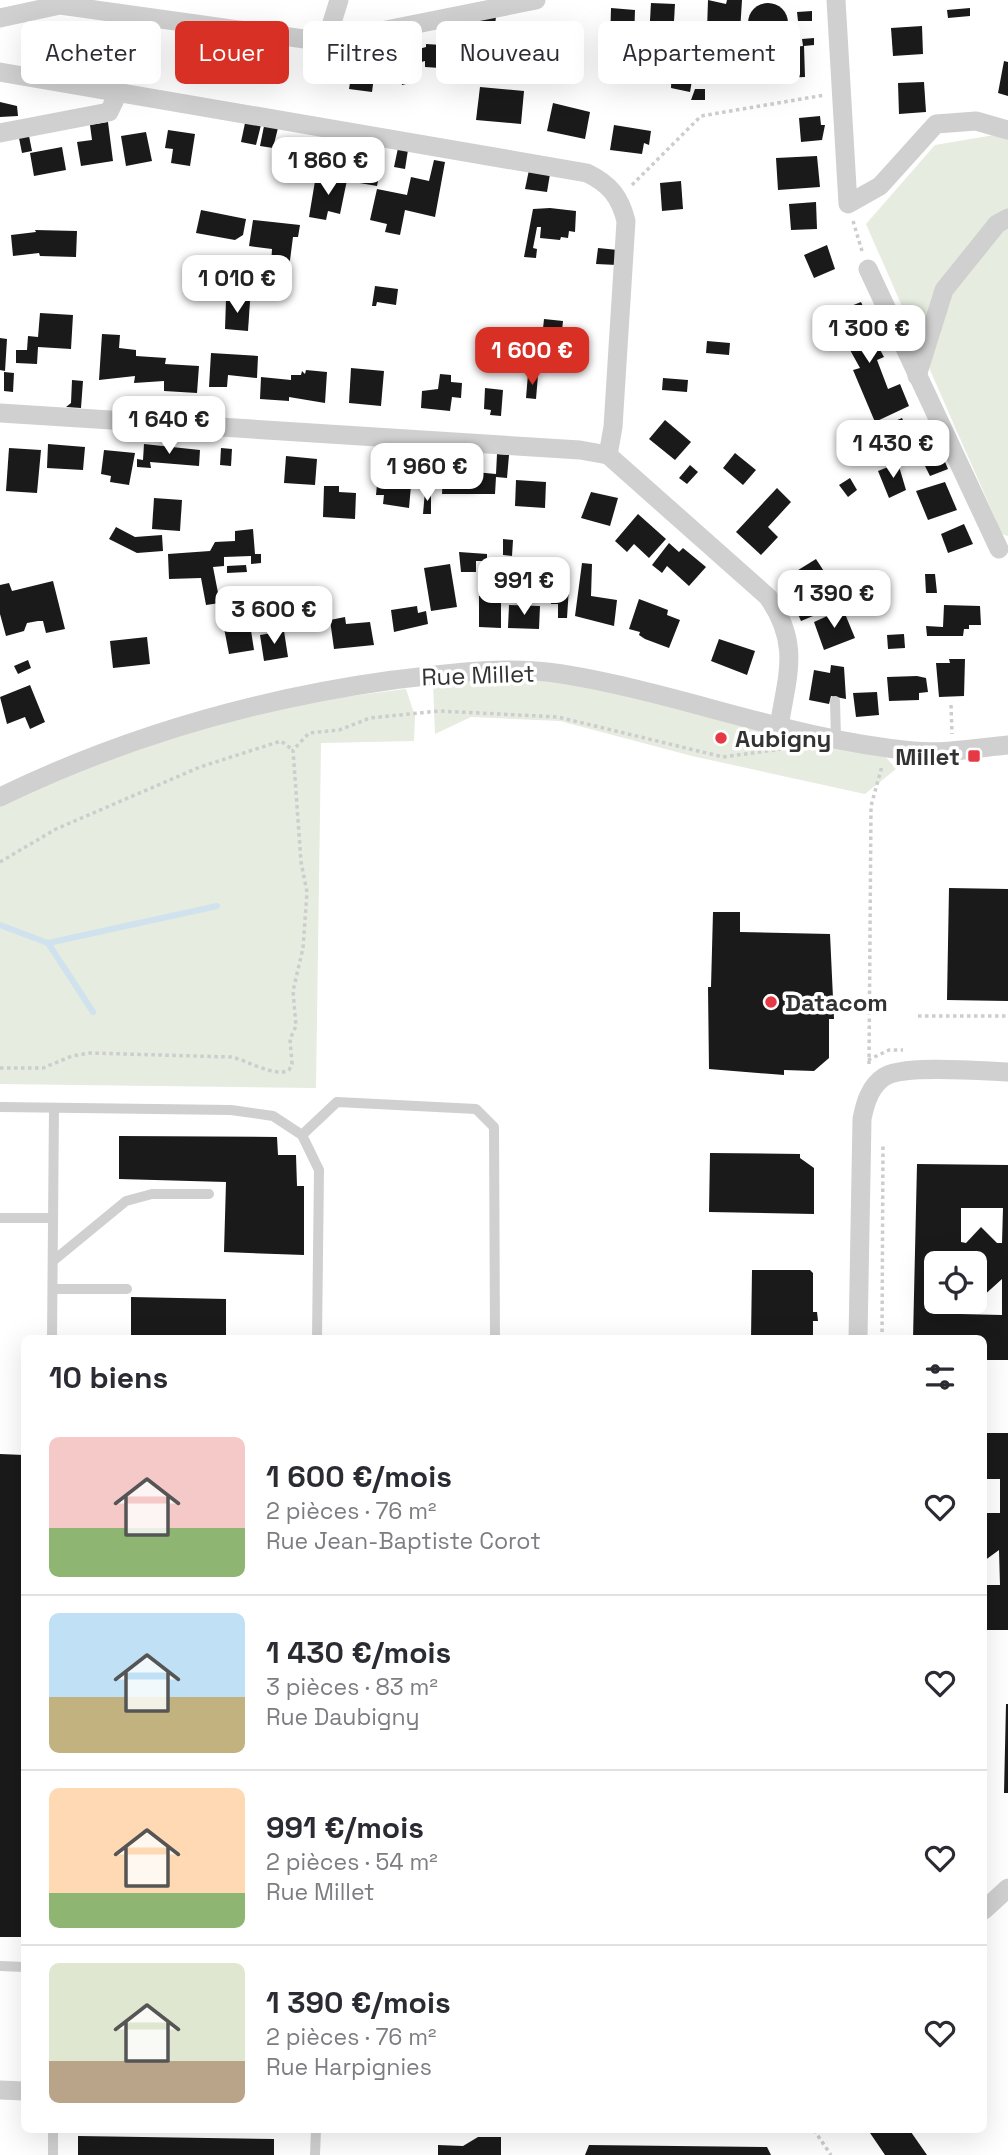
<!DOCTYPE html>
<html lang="fr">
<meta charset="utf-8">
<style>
body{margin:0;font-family:"Space Grotesk",sans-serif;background:#f7f7f7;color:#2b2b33;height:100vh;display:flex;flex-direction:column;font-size:26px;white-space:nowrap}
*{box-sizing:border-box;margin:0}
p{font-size:23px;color:#7c7c81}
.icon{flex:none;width:38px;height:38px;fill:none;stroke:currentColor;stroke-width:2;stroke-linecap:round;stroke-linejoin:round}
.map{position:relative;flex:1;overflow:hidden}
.sheet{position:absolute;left:21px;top:1335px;width:966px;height:798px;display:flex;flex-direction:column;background:#fff;border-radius:10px;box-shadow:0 7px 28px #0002}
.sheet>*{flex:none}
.banner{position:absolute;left:21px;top:21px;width:966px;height:63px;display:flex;gap:14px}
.controls{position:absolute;left:924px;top:1251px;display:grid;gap:14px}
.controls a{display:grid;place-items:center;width:63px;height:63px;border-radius:10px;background:#fff;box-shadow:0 7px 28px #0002;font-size:35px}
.price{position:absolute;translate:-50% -60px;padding:0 16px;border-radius:14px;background:#fff;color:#222;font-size:23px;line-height:46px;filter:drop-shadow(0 2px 4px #0008)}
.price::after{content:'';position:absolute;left:50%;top:42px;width:21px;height:16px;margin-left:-10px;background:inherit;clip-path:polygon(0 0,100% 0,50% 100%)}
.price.active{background:#d93025;color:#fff}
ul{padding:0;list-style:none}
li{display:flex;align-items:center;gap:21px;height:175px;padding:0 28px}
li+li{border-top:2px solid #e1e1e2}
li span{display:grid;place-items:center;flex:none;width:196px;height:140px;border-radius:10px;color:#555}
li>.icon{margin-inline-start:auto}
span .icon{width:84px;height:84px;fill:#fffc;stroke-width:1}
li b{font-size:30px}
h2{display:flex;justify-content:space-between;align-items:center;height:84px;padding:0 28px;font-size:30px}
.pill{padding:0 24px;border-radius:10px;background:#fff;box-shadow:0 7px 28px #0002;font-size:24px;line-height:63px}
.pill.active{background:#d93025;color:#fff}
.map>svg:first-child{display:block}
.green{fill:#e6ecdf}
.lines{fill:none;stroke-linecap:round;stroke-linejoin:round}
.stream{stroke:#cfe2ee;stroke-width:6}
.building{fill:#1a1a1a;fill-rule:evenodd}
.path{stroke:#cdcdcd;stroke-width:3.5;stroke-dasharray:3.5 3.5;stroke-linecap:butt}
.service{stroke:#d0d0d0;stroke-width:10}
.minor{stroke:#d0d0d0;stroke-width:19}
.poi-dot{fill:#e63946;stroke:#fff;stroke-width:2.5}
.labels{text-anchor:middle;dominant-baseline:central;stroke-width:7;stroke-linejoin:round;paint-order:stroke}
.street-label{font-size:24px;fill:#333;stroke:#fff}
.poi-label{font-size:24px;font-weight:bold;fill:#333;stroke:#fff;text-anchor:start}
</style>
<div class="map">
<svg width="1008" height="2155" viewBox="0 0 1008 2155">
<rect width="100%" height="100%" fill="#fff"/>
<g class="green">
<polygon points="1000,134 1008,137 1008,536 1002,534 866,224 935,145"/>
<polygon points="484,676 580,683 884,755 896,769 865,794 692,756 560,721 471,717 435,734 433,682"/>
<polygon points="406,689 415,716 414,741 321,743 316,1088 0,1084 0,803 130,748 257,708"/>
</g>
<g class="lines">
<g class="stream">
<polyline points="0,925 48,943 217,906"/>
<polyline points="48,943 93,1012"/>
</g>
</g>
<g class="building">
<polygon points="708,0 726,4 727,0 742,0 740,32 707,30"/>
<polygon points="651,3 675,4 673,38 649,37"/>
<circle cx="768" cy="23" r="20"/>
<polygon points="611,8 635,10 634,41 610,41"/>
<polygon points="970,8 970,16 948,18 947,10"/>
<polygon points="812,11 812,21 798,21 797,12"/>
<polygon points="496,16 493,47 476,46 479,19"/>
<polygon points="468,21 466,42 446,41 446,26"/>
<polygon points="922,26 923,54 893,56 891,28"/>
<polygon points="814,38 814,45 804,46 805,77 783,78 782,48 803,46 802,39"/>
<polygon points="380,42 379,69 375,69 372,92 349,89 350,83 338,81 343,50"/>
<polygon points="426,44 458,46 456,69 425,67 425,61 409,65 414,82 402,85 394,56 426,47"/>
<polygon points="672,58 695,63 690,92 671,88"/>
<polygon points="1004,61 1008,62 1008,96 998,93"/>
<polygon points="924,82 926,112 899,114 898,83"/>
<polygon points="480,87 524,91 521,124 476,120"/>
<polygon points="695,89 705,89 705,100 691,100"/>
<polygon points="0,102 17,106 18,116 0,117"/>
<polygon points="553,103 590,112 585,139 547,131"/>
<polygon points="820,116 821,125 825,125 822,140 801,142 799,118"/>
<polygon points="108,122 113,161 81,166 77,142 92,140 90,125"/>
<polygon points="245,123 261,125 256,145 241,142"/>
<polygon points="614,125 651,131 649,145 644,143 642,154 610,150"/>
<polygon points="264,126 278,128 273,148 260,146"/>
<polygon points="168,130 195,134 190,166 171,163 173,149 165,148"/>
<polygon points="146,132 152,161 126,166 121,136"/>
<polygon points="29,136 32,151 22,153 19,138"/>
<polygon points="324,136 335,138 332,155 321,153"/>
<polygon points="62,147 66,170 34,176 30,153"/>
<polygon points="398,148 408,150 405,169 394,167"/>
<polygon points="353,155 382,161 377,186 348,181"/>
<polygon points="817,156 820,187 778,190 776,158"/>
<polygon points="434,160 445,162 435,217 405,210 400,235 385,232 387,224 370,220 377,189 407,195 411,177 429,181"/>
<polygon points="529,170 550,174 547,192 525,189"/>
<polygon points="325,176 347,180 340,214 328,211 326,220 309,217 315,181 324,182"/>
<polygon points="681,181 683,209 662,211 660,183"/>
<polygon points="816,202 817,229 791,230 789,204"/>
<polygon points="550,208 576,211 575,232 569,231 568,238 561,237 560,240 540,238 541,227 537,227 533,248 537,249 536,258 524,257 533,209"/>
<polygon points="201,210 246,219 243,235 235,240 196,233"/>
<polygon points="253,220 300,225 298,237 293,237 289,268 271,265 272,249 249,246"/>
<polygon points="35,230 77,231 76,257 40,256 39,253 13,256 11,235 36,232"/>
<polygon points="827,245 835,269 814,278 804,255"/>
<polygon points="598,248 618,250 617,265 596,264"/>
<polygon points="375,286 398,289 396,305 377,302 376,306 372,306"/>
<polygon points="226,300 250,301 248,331 225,329"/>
<polygon points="861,302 866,313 861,315 884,357 877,360 888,389 900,384 909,406 875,422 853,370 860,368 834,321 845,317 841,310"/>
<polygon points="40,313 73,315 71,349 38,347 37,364 16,363 16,350 27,350 28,336 38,337"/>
<polygon points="544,319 563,321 560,350 541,348"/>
<polygon points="102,334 120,335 119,348 136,350 136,356 166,358 165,364 199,366 197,393 164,391 164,381 134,383 135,376 99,380"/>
<polygon points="0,338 7,339 5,371 0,370"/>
<polygon points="707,341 730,343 729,355 706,353"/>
<polygon points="211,353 258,356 257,378 228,375 227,387 209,387"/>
<polygon points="351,368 384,371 381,406 349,403"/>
<polygon points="306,370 327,372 325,403 289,397 289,401 260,399 261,377 291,380 291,375 301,375 302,371 305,374"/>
<polygon points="4,372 14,373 13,392 4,391"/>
<polygon points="440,374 451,375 451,382 462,383 461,398 452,397 450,411 421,408 422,391 438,389"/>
<polygon points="528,374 538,375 536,399 526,398"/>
<polygon points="663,378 688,380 687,392 662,390"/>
<polygon points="72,380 83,381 81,408 66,407 71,403"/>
<polygon points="485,388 503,390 501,416 490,415 491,410 484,409"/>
<polygon points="902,418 913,442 881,452 874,437 884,434 881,427"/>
<polygon points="665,420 691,442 675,460 649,439"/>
<polygon points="48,444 85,447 83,470 47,468"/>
<polygon points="144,444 200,450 199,466 150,462 151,468 137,467 137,459 143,460"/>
<polygon points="9,448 41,450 37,493 6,491"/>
<polygon points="221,448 232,449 231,466 220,465"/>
<polygon points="104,450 135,453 129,485 110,482 111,476 101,474"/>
<polygon points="735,453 756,470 743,485 723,468"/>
<polygon points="497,454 509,455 507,478 496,477 495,494 442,494 443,469 496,474"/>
<polygon points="942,455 948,469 930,476 925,466 936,462 935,458"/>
<polygon points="286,456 317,459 315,485 284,483"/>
<polygon points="898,463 906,490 889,498 878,471"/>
<polygon points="690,465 698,472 687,484 679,478"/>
<polygon points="378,473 412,474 409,508 383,504 384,495 376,495"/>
<polygon points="850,478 857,490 848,497 839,485"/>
<polygon points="516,480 546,482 545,508 515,506"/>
<polygon points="945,482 957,510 928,520 916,491"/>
<polygon points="324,486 339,486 339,492 356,493 355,519 323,517"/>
<polygon points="777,488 791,502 768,527 778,537 761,555 736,532"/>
<polygon points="425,491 431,491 431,514 423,514"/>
<polygon points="591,492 618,498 610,526 581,518"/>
<polygon points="154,498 182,500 180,531 152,529"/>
<polygon points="638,514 666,539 649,558 634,544 627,552 615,541"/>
<polygon points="964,524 973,544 948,553 941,534"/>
<polygon points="116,527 135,537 162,535 163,551 137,553 109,539"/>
<polygon points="253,529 255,554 261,554 261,563 251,564 251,556 224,557 224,566 213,567 220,603 206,605 201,578 169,579 168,554 210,551 215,542 235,541 235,531"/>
<polygon points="503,539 513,540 512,556 503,555"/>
<polygon points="669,543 679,552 683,548 706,567 689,586 667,566 662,573 652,565"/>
<polygon points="459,552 487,554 487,561 476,561 476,572 461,572"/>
<polygon points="816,559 831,582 810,595 795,572"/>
<polygon points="582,563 592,564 591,596 617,600 614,626 575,616"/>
<polygon points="450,564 457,607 431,611 424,568"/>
<polygon points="246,565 247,572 227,573 227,566"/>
<polygon points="854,573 857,580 844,590 839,580"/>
<polygon points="925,574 935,574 937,593 926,593"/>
<polygon points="53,581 65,629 46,633 43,621 38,621 27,623 24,631 6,636 0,614 0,585 9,583 12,591"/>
<polygon points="552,586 569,587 567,618 558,618 558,604 551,604"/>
<polygon points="252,593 257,618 248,619 244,595"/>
<polygon points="479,596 501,597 501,628 479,627"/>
<polygon points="639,599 668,610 667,615 680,620 669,648 645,639 639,635 640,632 629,629"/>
<polygon points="316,601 324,601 328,625 295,632 290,605"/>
<polygon points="509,605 540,606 539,629 508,628"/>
<polygon points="944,605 980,606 981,625 969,625 969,629 964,629 963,636 927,636 926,626 943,627"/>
<polygon points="417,606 418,613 426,611 428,624 394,632 391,610"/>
<polygon points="809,607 813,616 801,621 797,612"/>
<polygon points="843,609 855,638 824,650 814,622"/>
<polygon points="345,617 346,624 370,622 374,645 334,649 330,620"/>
<polygon points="250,624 254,650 229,654 224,628"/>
<polygon points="284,631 288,657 264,661 260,635"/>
<polygon points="904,634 905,648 888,649 887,635"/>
<polygon points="147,637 150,664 113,668 110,641"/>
<polygon points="719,639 755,651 747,675 711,661"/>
<polygon points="949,659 965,659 964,696 939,697 936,663 950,663"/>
<polygon points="28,660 31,668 18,674 14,666"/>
<polygon points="831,665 844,667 846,699 831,696 829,704 809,700 814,670 830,673"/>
<polygon points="917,676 926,678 928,692 919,693 919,700 889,701 887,677"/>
<polygon points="30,685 45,722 30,729 25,717 7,724 0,697"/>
<polygon points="877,692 879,715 856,717 853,693"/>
<polygon points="949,888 1008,889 1008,1001 947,1000"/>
<polygon points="713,912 740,912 740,932 830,934 834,1019 829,1019 829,1058 814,1071 784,1070 784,1075 709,1069 708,987 711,987"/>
<polygon points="119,1136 277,1137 278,1155 296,1155 297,1186 304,1186 304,1255 224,1252 226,1182 119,1179"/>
<polygon points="710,1153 800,1154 800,1158 814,1168 814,1214 709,1212"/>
<path d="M917,1164L1008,1165V1360H984V1339H913ZM961,1208H1003L1002,1243H997L981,1227L966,1243L961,1242ZM936,1264H975V1292L981,1298L1002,1279V1315L960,1314V1302H936Z"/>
<polygon points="752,1270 810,1270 813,1273 813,1312 817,1312 818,1321 813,1321 813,1339 751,1339"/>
<polygon points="131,1297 226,1299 226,1339 131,1339"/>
<polygon points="984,1433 1008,1433 1008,1630 984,1630 984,1585 1000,1585 999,1550 984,1561 984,1513 1000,1513 1000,1479 984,1479"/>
<polygon points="0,1454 24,1455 24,1937 0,1937"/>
<polygon points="1006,1704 1008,1704 1008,1793 1004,1793"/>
<polygon points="868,2130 915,2130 911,2132 927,2155 885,2155"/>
<polygon points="78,2136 274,2139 274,2155 78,2155"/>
<polygon points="478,2137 501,2137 501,2155 438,2155 438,2145 463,2146"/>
<polygon points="589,2145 767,2147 771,2155 585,2155"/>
</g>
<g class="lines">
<g class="path">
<polyline points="632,185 701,116 825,95"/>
<polyline points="853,221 862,251"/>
<polyline points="951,705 952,734"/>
<polyline points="0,862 56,829 200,767 281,741 293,750"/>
<polyline points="918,1016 1008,1016"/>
<polyline points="868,1060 889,1050 903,1050"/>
<polyline points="869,1064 871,806 882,766"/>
<path d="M0,1068H43L72,1056L90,1053L231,1057C247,1060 275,1078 289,1070L292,1064L290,1039L296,1026L293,991L303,948L307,892L301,862L293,750L309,733L339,730L370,718L439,711L558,717L723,757L782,749"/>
<polyline points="882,1339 883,1144"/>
<polyline points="814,2130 831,2155"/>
</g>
<g class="service">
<polyline points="835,701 836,739"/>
<polyline points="0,1107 231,1110 273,1116 302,1135 319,1170 317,1339"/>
<polyline points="302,1135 337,1102 476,1109 494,1127 495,1339"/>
<polyline points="0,1218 53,1218"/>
<polyline points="53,1261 126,1201 152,1194 209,1194"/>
<polyline points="53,1289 127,1289"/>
<polyline points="52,1339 54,1108"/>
<polyline points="0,1966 24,1967"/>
<polyline points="53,2155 53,2130"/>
<polyline points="315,2155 316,2130"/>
</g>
<g class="minor">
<polyline points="836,0 848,204 880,186 936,124 976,121 1008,130"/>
<polyline points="0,18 60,5 326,42 536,0"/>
<polyline points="326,42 339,0"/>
<path d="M0,72L587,173C610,184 620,197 626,221L613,427L608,455"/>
<polyline points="0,133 109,112 118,93"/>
<polyline points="868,269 999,549"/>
<polyline points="917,376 944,290 997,224 1008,218"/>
<polyline points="0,413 580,450 608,455"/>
<path d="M608,455L768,597C801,645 787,675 779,727"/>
<path d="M0,797C126,736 255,699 393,680C450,673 505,665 562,674C680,693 793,740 913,751C944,754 977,748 1008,745"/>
<path d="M858,1339L862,1119C865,1103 870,1086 884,1077C902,1064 983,1071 1008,1072"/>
<polyline points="984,1910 1008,1888"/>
<polyline points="0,2090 24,2091"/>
</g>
</g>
<g class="poi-dot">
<circle cx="721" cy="738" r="7"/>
<rect x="967" y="749" width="14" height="14" rx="3.5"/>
<circle cx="771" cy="1002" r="7"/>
</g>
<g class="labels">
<g class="street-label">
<text transform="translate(478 675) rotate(-2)">Rue Millet</text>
</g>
<g class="poi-label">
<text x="735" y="738">Aubigny</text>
<text x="960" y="756" text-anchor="end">Millet</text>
<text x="785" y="1002">Datacom</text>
</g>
</g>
</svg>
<div class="controls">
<a><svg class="icon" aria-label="locate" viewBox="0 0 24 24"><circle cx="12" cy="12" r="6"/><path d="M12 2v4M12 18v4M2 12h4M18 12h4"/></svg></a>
</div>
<b class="price" style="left:328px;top:197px">1 860 €</b>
<b class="price" style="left:237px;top:315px">1 010 €</b>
<b class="price" style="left:869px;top:365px">1 300 €</b>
<b class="price active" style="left:532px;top:387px">1 600 €</b>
<b class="price" style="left:169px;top:456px">1 640 €</b>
<b class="price" style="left:893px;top:480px">1 430 €</b>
<b class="price" style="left:427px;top:503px">1 960 €</b>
<b class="price" style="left:524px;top:617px">991 €</b>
<b class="price" style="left:834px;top:630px">1 390 €</b>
<b class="price" style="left:274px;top:646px">3 600 €</b>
<div class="banner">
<a class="pill">Acheter</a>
<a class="pill active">Louer</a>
<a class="pill">Filtres</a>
<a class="pill">Nouveau</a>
<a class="pill">Appartement</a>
</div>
<section class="sheet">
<h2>10 biens<svg class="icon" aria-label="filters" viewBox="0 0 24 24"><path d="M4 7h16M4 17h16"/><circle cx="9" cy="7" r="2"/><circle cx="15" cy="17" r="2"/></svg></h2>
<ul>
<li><span style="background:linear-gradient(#f6c9c9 65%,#8fb573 0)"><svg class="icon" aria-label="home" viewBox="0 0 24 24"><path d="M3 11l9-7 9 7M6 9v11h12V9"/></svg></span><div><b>1 600 €/mois</b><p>2 pièces · 76 m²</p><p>Rue Jean-Baptiste Corot</p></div><svg class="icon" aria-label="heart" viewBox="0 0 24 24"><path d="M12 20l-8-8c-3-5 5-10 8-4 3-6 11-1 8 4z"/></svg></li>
<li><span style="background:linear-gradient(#bfe0f5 60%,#c2b280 0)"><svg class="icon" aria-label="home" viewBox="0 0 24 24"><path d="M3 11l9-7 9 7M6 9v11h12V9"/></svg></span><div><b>1 430 €/mois</b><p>3 pièces · 83 m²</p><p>Rue Daubigny</p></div><svg class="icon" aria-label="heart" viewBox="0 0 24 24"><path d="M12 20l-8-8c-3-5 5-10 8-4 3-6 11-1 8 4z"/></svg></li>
<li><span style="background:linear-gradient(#ffd9b3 75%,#8fb573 0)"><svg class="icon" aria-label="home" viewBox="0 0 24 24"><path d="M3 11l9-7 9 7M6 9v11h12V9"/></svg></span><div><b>991 €/mois</b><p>2 pièces · 54 m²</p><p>Rue Millet</p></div><svg class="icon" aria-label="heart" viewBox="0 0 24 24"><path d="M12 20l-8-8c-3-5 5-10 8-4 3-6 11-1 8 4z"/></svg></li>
<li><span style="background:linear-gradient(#dfe7d0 70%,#b9a48a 0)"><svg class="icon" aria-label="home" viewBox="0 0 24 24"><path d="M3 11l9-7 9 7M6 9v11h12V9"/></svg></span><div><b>1 390 €/mois</b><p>2 pièces · 76 m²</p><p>Rue Harpignies</p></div><svg class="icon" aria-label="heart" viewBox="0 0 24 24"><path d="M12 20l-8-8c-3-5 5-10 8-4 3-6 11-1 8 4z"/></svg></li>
</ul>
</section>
</div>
